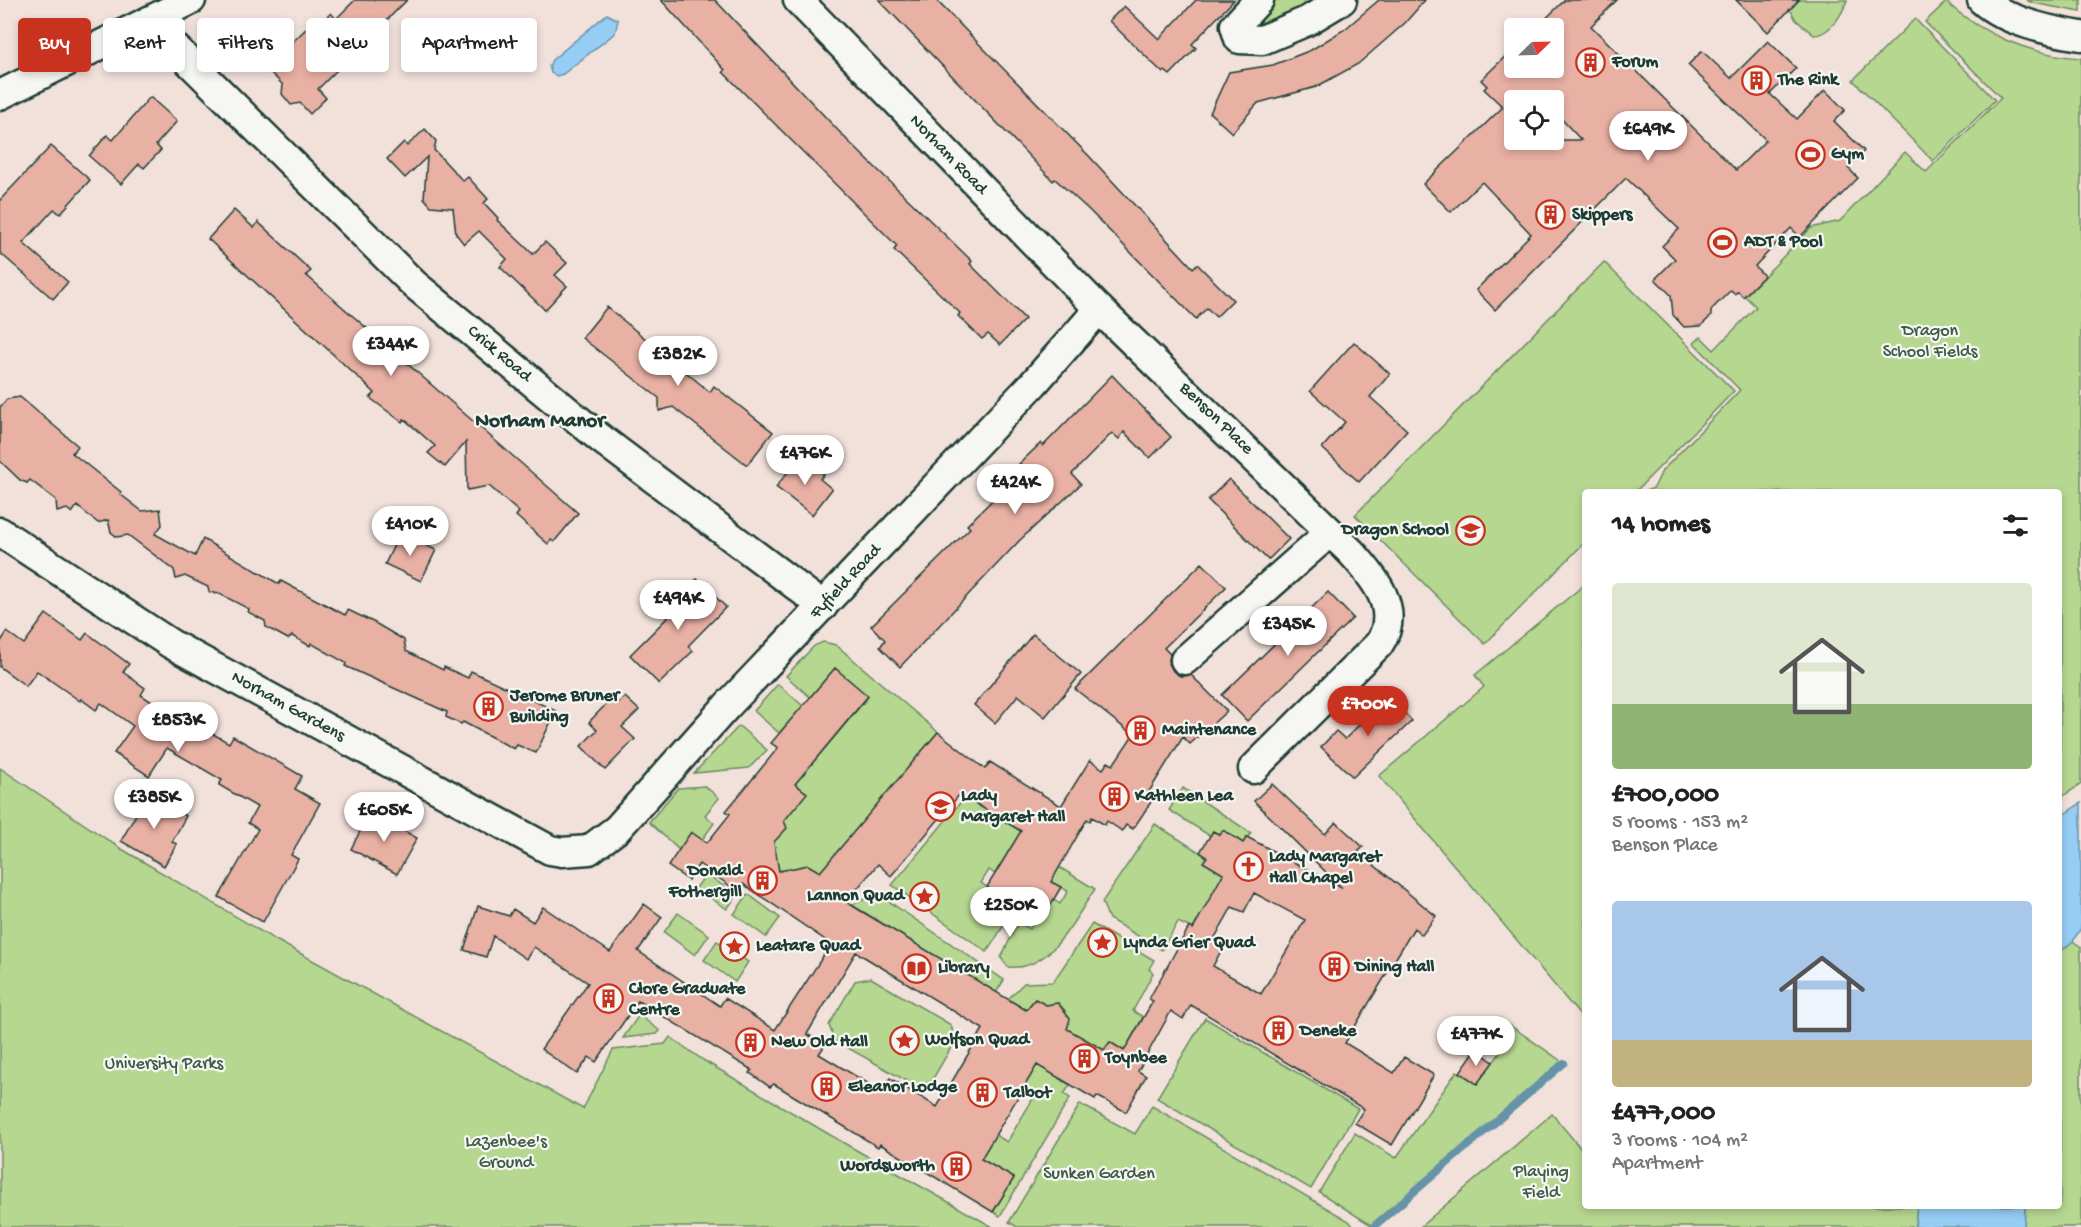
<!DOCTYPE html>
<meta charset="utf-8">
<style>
body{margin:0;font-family:"Gochi Hand",sans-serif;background:#f6f6f6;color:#222;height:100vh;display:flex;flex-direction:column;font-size:22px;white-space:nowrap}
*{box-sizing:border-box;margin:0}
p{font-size:20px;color:#767676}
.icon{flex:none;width:33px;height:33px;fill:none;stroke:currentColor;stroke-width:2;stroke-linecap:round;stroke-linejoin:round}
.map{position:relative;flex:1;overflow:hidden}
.drawer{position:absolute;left:1582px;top:489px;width:480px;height:720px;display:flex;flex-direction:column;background:#fff;border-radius:6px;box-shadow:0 3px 9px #0003}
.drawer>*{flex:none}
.banner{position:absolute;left:18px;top:18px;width:570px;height:54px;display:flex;gap:12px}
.needle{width:39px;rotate:67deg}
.tools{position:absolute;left:1504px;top:18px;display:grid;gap:12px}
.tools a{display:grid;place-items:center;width:60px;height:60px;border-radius:6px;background:#fff;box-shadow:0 3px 9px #0003;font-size:30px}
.price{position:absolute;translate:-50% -51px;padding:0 14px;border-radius:21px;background:#fff;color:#222;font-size:20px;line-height:39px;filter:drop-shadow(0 2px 3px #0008)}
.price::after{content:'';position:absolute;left:50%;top:36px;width:18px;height:14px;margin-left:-9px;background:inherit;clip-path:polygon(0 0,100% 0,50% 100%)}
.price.current{background:#c8321e;color:#fff}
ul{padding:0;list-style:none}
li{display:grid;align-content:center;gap:12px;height:318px;padding:0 30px}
li span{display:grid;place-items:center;height:186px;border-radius:6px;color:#555}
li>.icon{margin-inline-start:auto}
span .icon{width:108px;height:108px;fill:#fffc;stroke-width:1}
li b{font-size:26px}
h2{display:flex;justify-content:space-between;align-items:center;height:72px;padding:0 30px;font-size:26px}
.tag{padding:0 21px;border-radius:6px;background:#fff;box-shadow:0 3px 9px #0003;font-size:21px;line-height:54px}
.tag.current{background:#c8321e;color:#fff}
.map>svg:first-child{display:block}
.green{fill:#b6d790;stroke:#6a8a62;stroke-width:1.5}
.water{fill:#96cdf5;stroke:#6693a8;stroke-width:1.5}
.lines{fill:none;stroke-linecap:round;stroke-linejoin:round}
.stream{stroke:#6693a8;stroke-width:8}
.building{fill:#e9b0a4;stroke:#1f3d34;stroke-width:1.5;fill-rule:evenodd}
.street-casing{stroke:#1f3d34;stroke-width:33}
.street{stroke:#f6f6f2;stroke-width:28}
.labels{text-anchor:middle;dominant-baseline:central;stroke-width:4.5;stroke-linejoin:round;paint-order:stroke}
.poi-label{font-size:18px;font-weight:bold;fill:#1f3d34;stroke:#f6f6f2;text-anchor:start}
.street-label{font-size:18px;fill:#1f3d34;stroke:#f6f6f2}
.park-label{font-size:18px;fill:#3d5c46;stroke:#f6f6f2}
.quarter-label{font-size:21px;font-weight:bold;fill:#1f3d34;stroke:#f6f6f2}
</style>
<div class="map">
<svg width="2081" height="1227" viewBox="0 0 2081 1227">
<rect width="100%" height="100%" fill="#f2e1db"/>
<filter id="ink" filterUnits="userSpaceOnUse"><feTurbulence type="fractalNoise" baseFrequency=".0167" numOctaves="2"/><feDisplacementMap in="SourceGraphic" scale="12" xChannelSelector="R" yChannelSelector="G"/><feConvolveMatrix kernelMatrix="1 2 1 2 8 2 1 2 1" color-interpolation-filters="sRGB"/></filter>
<g filter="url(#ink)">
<g class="green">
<polygon points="1267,0 1332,0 1261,33 1249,19"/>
<path d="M1793,0H1847C1843,13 1830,35 1814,35L1796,20L1790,9L1796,3Z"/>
<polygon points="2026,0 2081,0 2081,12 2033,3"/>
<path d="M1946,2C1983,35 2031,55 2081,58V784L2060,798V492H1643L1654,488L1662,471L1740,390L1694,343L1701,337L1714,350L1756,307L1745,296L1811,228L1840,221L1905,152L1926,172L2001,98L1925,22Z"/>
<polygon points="1915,19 1995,100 1933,161 1853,80"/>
<polygon points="1604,262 1734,391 1635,492 1586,492 1585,542 1485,644 1355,515"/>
<polygon points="1585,584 1586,1017 1583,1019 1379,776 1484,687 1475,675"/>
<polygon points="823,642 836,645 938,732 817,878 816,870 808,865 799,867 789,882 759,852 786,828 784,821 806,793 795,784 868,697 835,668 810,697 786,676 814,646"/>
<polygon points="778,684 803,706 779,733 754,711"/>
<polygon points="739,726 767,750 749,768 694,773"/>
<polygon points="0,768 120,848 274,939 583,1109 613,1050 665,1044 670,1037 703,1060 849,1146 993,1227 0,1227"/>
<polygon points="705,786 719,798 705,815 714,823 702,840 679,850 649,822 678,788"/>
<polygon points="1183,788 1251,833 1243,843 1223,830 1220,835 1213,831 1210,836 1169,810"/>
<polygon points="965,797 1035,840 1010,862 1004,859 995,874 989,870 981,883 996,893 993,898 1013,911 987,952 892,885"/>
<polygon points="1155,824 1207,857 1204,862 1224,874 1193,929 1178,922 1162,950 1109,919 1102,902"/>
<path d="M1059,867L1095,889C1074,919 1051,972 1008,967L1001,958L1018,922L1030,929L1039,913L1044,916L1054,900L1060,904L1068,891L1050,881Z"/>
<polygon points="706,874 737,895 727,909 696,888"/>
<polygon points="748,894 780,918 766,937 734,914"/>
<polygon points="869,897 885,899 1004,980 996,993 852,905"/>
<polygon points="678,913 709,935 695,955 664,932"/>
<polygon points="1092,924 1154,960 1149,969 1153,973 1133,1011 1143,1017 1124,1051 1110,1042 1104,1050 1067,1029 1065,1010 1058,1003 1046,1005 1035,999 1026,1010 1008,999 1024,983 1053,982"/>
<polygon points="717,941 748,962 735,982 704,960"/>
<polygon points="2073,941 2081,947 2081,1227 2024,1227 2025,1206 2060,1206 2060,952"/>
<polygon points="871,978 951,1025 955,1041 931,1082 917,1087 834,1040 829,1025 855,981"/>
<polygon points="639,1015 660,1031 657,1034 623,1038"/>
<polygon points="1498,1017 1564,1063 1374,1227 1319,1192 1355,1133 1396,1158 1457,1071 1477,1084 1503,1049 1484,1036"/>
<polygon points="1205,1018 1358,1109 1311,1189 1157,1098"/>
<polygon points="1027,1054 1061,1075 1059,1078 1070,1085 1064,1094 1070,1098 1000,1216 993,1212 1014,1178 975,1155 989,1131 1007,1142 1034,1097 1022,1089"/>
<polygon points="1080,1104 1135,1134 1152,1106 1349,1221 1354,1227 1017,1227 1009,1222"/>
<polygon points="1552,1114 1583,1151 1585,1150 1586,1206 1917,1206 1915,1227 1420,1227"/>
</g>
<g class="water">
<polygon points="607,14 618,20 615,33 563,74 557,76 551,73 549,66 552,60"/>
<polygon points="2081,803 2081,928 2073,941 2060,952 2060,817"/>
<polygon points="1917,1206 2025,1206 2024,1227 1915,1227"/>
</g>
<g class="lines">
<polyline class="stream" points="1373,1227 1564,1063"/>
</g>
<g class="building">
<polygon points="355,0 407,0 318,89 326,98 310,114 300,103 291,105 282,94 283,85 266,68 313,22 317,26 331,13 336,19"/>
<polygon points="661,0 715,0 848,141 972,261 970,264 1025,319 1000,345 988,334 982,339 958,316 960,313 894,250 897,246 723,72 725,70"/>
<polygon points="879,0 936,0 1089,156 1193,268 1197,264 1233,300 1216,317 1207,308 1196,319 1090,211 1055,179 1053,181"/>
<polygon points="1196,0 1234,0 1192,44 1196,48 1170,75 1165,71 1163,73 1109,21 1124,6 1159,39"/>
<polygon points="1379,0 1425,0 1405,23 1358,64 1316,87 1258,103 1232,133 1210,113 1229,72 1273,65 1311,50 1345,29"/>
<path d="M1565,0H1617L1591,26L1736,170L1766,140L1688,65L1702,51L1731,78L1768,41L1796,68L1770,94L1797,119L1825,90L1845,110L1834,121L1864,151L1848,168L1858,178L1800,237L1791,228L1755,266L1764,276L1743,297L1738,291L1735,294L1731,290L1711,310V316L1701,326L1684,327L1673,315L1671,295L1655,279L1675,259L1662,246L1679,229L1626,178L1495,310L1476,290L1531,234L1482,182L1451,212L1423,184L1503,107L1484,89L1487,86L1481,80L1515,47V68H1554V28H1536ZM1515,100H1554V111L1581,140H1515Z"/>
<polygon points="1736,0 1799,0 1768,32"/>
<polygon points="150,97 177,121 156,145 161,150 144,168 139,164 121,184 89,156 107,135 113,140"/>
<polygon points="425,129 436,141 434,150 463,181 468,177 488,199 484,203 498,218 497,220 533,254 545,242 567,263 555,275 567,286 545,310 500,267 507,259 479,231 464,244 456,234 453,208 431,206 424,198 427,157 405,178 387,159 404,142 407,146"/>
<polygon points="51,146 90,180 60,214 54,209 23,243 68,282 53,299 0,253 0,200"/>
<polygon points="234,210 254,228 258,222 311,271 306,275 578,513 554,542 551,540 548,544 516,516 519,512 489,486 467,490 466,442 445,467 428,453 435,446 404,419 402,422 370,398 375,393 208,239"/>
<polygon points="607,307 710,392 714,386 773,432 747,465 673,407 659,411 659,398 582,338"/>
<polygon points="1354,342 1390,374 1370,397 1407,430 1359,482 1322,448 1345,422 1310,391"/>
<polygon points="1112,375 1171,437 1150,458 1124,432 1119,439 1112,433 1072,474 1081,484 1020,540 900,667 880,647 885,640 871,626 970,528 967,525 1024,469 1019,464 1041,443 1043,446"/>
<polygon points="20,397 78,446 72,453 121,492 120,494 142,511 160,509 162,525 155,534 195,556 203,539 279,584 281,581 345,615 348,610 375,623 404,640 406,651 443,670 444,667 468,678 471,671 556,711 536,753 517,745 514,749 463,722 461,724 446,717 447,712 345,666 346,663 311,643 310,646 292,636 288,639 266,627 265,621 248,612 249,609 220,594 209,592 208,587 185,576 176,579 174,570 128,535 117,537 111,532 108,520 98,523 77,506 72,513 67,509 57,512 56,500 30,480 27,483 20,480 0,461 0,407 7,399"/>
<polygon points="804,458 824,474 820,479 832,489 812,515 776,487 797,460 800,462"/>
<polygon points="1229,479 1289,539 1268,560 1208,500"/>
<polygon points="400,533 436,550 421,581 385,564"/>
<path d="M1202,563L1226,587L1164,648L1170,654L1169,663L1173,671L1180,676L1191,675L1227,711L1190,744L1183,737L1145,798L1151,802L1133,829L1126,825L1122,831L1107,821L1105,825L1092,817L1090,821L1087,819L1051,882L1061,887L1044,916L1039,913L1034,923L992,899L996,893L987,887L1021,831L960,794L891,876L878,864L846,902L1026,1010L1035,999L1046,1005L1058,1003L1070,1019L1067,1029L1104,1050L1110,1042L1124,1051L1153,1001L1149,999L1167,967L1189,927L1193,929L1223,874L1203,862L1207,857L1200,852L1213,831L1220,835L1223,830L1243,843L1247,837L1342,888L1254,801L1272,784L1325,834L1336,822L1363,847L1358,852L1436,916L1422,935L1414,928L1345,1043L1394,1073L1404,1057L1434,1075L1392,1145L1355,1123L1364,1109L1191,1005L1183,1019L1171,1011L1138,1071L1146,1076L1126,1112L1097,1096L1095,1099L1037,1065L981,1159L1014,1178L993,1212L880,1144L878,1147L774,1084L770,1087L750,1073L752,1070L638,1001L596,1062L589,1057L577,1074L541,1049L588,983L534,947L526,959L493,936L486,957L464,950L478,906L509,916L513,909L533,922L543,907L610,952L644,904L662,917L638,951L720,1006L725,998L775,1030L831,944L743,884L737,891L699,864L688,880L668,866L691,832L707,843L730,814L726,811L778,748L771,743L835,668L868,696L795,784L807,793L784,821L787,828L774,842L779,871L808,865L820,872L938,732L985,769L990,762L1061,806L1090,760L1103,769L1108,762L1113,765L1133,735L1075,689ZM1254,893L1305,920L1261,994L1213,966L1223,947L1213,941L1232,907L1244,912ZM856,952L983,1029L937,1107L890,1078L882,1092L819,1054L825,1045L807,1034Z"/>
<polygon points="697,579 726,607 688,646 693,651 659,684 630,655 673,612 671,598 679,589 686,590"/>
<polygon points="1328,592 1353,618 1247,721 1222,695"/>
<polygon points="46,614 82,640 87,633 129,664 123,672 145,688 141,695 205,736 208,731 229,743 233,736 302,776 295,789 320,803 291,855 298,859 263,922 219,897 258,829 248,823 257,807 219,785 222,780 167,748 149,776 114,753 133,726 101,703 96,710 81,699 80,701 37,671 26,686 0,667 0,643 7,632 24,644"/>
<polygon points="1033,634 1081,674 1045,717 1018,695 995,723 974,705"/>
<polygon points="1388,696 1412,721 1353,777 1321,747 1336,731 1345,739"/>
<polygon points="613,697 619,703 625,697 639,710 622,727 635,739 605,770 581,746 597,730 589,722"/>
<polygon points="147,795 186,816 172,842 177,844 164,866 121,841"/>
<polygon points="370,812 417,838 397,874 351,849"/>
<polygon points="1476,1049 1493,1062 1477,1084 1460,1072"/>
</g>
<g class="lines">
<defs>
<g id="street">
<path d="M798,0L1099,309L1351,552C1374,577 1402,610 1379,644L1253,769"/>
<polyline points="1259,0 1235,26 1239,39 1262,40 1307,21 1342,0"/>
<path d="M1982,0C2007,22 2049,31 2081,36"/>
<polyline points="149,22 414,284 600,438 823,606"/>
<polyline points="0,95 191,0"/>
<polyline points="0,532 171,644 550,850 562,852 589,850 617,829 726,707 1033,384 1099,309"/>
<polyline points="1185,660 1330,532"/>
</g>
</defs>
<use href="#street" class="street-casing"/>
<use href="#street" class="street"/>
</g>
</g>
<defs>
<symbol id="building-ring" viewBox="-11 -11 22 22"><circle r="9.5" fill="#f6f6f2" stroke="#c8321e" stroke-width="1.5"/><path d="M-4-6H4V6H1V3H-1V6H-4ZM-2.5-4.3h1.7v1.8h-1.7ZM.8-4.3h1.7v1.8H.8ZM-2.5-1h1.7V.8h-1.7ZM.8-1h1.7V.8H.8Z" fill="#c8321e"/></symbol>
<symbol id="stadium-ring" viewBox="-11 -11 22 22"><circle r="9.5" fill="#f6f6f2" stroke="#c8321e" stroke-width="1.5"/><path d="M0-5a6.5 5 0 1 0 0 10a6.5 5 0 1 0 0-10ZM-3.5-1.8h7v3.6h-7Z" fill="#c8321e"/></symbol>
<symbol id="school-ring" viewBox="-11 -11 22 22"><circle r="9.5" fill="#f6f6f2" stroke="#c8321e" stroke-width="1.5"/><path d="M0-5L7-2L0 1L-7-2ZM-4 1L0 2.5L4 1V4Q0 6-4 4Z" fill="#c8321e"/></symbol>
<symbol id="university-ring" viewBox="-11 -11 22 22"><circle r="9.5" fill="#f6f6f2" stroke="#c8321e" stroke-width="1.5"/><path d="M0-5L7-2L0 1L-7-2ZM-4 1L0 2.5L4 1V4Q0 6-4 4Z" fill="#c8321e"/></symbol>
<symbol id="church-ring" viewBox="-11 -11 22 22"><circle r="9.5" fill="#f6f6f2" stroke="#c8321e" stroke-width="1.5"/><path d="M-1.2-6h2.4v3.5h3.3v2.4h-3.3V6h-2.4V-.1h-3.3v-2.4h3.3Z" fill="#c8321e"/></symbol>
<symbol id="sight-ring" viewBox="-11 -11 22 22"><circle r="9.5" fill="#f6f6f2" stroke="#c8321e" stroke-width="1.5"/><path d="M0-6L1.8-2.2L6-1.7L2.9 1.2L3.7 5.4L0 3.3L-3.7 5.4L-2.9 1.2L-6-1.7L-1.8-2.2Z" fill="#c8321e"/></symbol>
<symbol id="library-ring" viewBox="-11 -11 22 22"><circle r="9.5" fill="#f6f6f2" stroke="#c8321e" stroke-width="1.5"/><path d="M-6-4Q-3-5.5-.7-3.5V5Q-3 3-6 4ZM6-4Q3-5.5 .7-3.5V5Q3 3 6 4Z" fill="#c8321e"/></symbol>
</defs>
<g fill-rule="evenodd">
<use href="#building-ring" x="1574" y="46" width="33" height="33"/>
<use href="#building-ring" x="1740" y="64" width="33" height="33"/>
<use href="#stadium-ring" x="1794" y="138" width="33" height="33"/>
<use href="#building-ring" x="1534" y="198" width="33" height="33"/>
<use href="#stadium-ring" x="1706" y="226" width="33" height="33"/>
<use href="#school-ring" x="1454" y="514" width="33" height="33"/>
<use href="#building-ring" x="472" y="690" width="33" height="33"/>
<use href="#building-ring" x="1124" y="714" width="33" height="33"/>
<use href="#building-ring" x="1098" y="780" width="33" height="33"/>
<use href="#university-ring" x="924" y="790" width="33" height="33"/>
<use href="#church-ring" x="1232" y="850" width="33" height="33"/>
<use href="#building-ring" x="746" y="864" width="33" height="33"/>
<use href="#sight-ring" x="908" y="880" width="33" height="33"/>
<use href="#sight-ring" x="1086" y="926" width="33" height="33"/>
<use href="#sight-ring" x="718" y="930" width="33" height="33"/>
<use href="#building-ring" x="1318" y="950" width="33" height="33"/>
<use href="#library-ring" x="900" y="952" width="33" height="33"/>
<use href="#building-ring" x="592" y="982" width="33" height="33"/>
<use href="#building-ring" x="1262" y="1014" width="33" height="33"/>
<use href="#sight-ring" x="888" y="1024" width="33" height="33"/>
<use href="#building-ring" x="734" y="1026" width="33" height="33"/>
<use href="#building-ring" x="1068" y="1042" width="33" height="33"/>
<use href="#building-ring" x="810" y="1070" width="33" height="33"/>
<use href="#building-ring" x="966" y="1076" width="33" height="33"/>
<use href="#building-ring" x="940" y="1150" width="33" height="33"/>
</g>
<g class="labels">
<g class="poi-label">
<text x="1612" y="62">Forum</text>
<text x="1778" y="80">The Rink</text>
<text x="1831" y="154">Gym</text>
<text x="1572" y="215">Skippers</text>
<text x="1744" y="242">ADT &amp; Pool</text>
<text x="1449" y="530" text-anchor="end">Dragon School</text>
<text x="510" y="696">Jerome Bruner<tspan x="510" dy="21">Building</tspan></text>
<text x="1162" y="730">Maintenance</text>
<text x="961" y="796">Lady<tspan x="961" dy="21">Margaret Hall</tspan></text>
<text x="1135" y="796">Kathleen Lea</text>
<text x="1269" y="857">Lady Margaret<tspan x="1269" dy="21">Hall Chapel</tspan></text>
<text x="742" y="871" text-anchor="end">Donald<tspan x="742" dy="21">Fothergill</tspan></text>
<text x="904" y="896" text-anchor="end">Lannon Quad</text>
<text x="1123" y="943">Lynda Grier Quad</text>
<text x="756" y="946">Leatare Quad</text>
<text x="1355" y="967">Dining Hall</text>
<text x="938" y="968">Library</text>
<text x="629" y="989">Clore Graduate<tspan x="629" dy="21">Centre</tspan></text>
<text x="1300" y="1031">Deneke</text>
<text x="925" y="1040">Wolfson Quad</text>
<text x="771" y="1042">New Old Hall</text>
<text x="1105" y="1058">Toynbee</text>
<text x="848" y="1087">Eleanor Lodge</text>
<text x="1004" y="1093">Talbot</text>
<text x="935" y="1166" text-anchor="end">Wordsworth</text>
</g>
<g class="street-label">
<text transform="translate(948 155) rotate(46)">Norham Road</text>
<text transform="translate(499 354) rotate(40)">Crick Road</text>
<text transform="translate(1216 419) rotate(44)">Benson Place</text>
<text transform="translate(846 582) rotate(-47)">Fyfield Road</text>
<text transform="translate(288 707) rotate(29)">Norham Gardens</text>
</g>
<g class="park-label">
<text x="1930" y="331">Dragon<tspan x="1930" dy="21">School Fields</tspan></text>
<text x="164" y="1064">University Parks</text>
<text x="506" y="1142">Lazenbee's<tspan x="506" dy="21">Ground</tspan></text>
<text x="1541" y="1172">Playing<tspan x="1541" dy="21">Field</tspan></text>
<text x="1099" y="1174">Sunken Garden</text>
</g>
<g class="quarter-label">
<text x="540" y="422">Norham Manor</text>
</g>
</g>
</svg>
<div class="tools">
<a><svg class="needle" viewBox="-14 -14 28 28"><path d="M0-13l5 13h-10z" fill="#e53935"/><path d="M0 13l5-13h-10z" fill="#767676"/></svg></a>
<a><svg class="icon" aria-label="locate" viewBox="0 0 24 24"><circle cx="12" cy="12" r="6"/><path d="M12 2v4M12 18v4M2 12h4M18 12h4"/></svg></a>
</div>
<b class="price" style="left:1648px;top:162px">£649K</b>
<b class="price" style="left:391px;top:377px">£344K</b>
<b class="price" style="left:678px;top:387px">£382K</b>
<b class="price" style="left:805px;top:486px">£476K</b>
<b class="price" style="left:1015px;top:515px">£424K</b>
<b class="price" style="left:410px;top:557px">£410K</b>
<b class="price" style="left:678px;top:631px">£494K</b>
<b class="price" style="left:1288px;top:657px">£345K</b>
<b class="price current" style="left:1368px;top:737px">£700K</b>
<b class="price" style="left:178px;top:753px">£853K</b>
<b class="price" style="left:154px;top:830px">£385K</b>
<b class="price" style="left:384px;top:843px">£605K</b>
<b class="price" style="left:1010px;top:938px">£250K</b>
<b class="price" style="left:1476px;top:1067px">£477K</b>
<div class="banner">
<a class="tag current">Buy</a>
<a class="tag">Rent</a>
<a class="tag">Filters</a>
<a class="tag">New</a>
<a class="tag">Apartment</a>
</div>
<section class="drawer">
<h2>14 homes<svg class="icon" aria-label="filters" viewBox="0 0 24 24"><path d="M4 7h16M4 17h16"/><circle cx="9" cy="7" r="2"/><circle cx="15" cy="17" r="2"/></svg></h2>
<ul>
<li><span style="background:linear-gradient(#dfe7d0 65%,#8fb573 0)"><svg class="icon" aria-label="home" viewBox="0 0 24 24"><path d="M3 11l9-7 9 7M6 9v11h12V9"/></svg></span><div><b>£700,000</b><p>5 rooms · 153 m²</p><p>Benson Place</p></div></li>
<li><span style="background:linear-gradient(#a9c7e8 75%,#c2b280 0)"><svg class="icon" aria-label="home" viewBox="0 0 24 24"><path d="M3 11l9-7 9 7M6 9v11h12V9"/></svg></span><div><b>£477,000</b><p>3 rooms · 104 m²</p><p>Apartment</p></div></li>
</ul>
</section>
</div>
